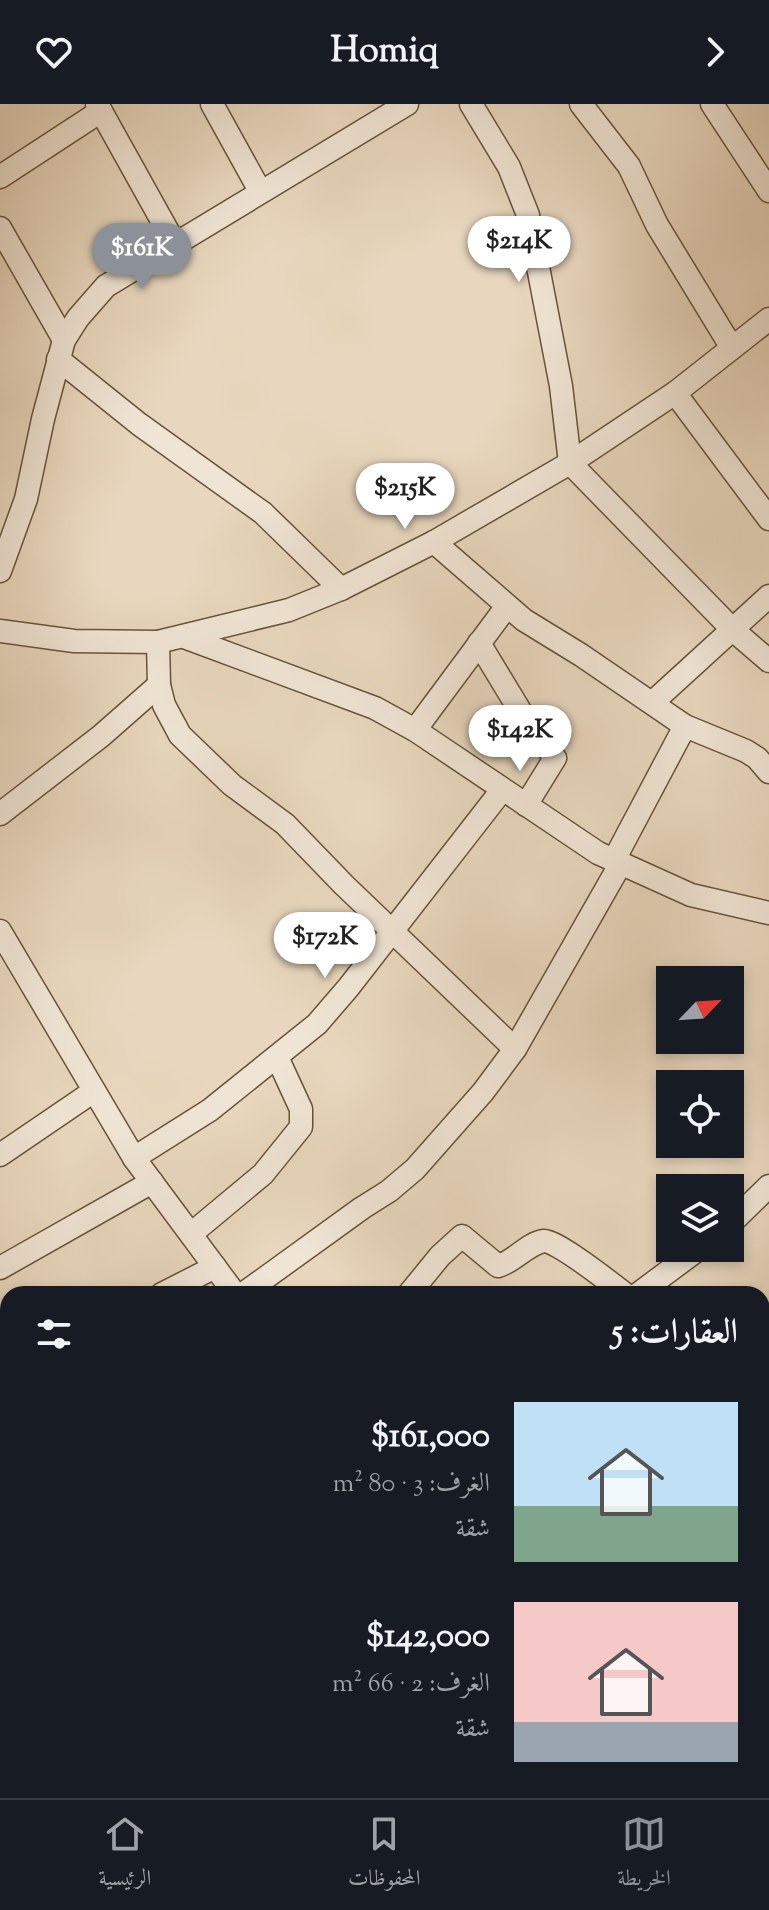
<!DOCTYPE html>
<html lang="ar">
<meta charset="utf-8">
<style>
body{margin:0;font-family:"Sorts Mill Goudy",Amiri,serif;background:#242831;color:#f1f3f6;direction:rtl;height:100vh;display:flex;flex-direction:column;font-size:30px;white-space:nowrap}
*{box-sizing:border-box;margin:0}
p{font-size:26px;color:#9ea1a6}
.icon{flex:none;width:44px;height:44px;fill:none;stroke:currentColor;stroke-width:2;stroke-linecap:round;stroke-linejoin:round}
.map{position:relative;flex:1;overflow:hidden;direction:ltr}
.sheet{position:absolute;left:0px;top:1182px;width:770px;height:512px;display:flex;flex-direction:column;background:#171b24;border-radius:24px 24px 0 0;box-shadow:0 4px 12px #0003;direction:rtl}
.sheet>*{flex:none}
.needle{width:52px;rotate:65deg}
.fabs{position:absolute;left:656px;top:862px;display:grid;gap:16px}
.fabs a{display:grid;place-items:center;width:88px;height:88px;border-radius:0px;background:#171b24;box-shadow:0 4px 12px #0003;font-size:40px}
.price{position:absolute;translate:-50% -68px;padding:0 18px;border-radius:28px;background:#fff;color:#222;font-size:26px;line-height:52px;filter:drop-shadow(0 2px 4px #0008)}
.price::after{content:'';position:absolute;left:50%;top:48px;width:24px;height:18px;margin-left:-12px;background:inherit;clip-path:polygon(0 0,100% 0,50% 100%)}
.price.on{background:#8c9099;color:#fff}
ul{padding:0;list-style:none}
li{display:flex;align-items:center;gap:24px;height:200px;padding:0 32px}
li span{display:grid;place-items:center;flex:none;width:224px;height:160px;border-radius:0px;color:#555}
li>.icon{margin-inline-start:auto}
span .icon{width:96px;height:96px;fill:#fffc;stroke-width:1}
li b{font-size:34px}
h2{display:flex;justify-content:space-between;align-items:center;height:96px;padding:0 32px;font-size:34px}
header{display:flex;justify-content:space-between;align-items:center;height:104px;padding:0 32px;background:#171b24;font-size:36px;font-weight:800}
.menu{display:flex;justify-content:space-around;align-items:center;height:112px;border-top:2px solid #363941;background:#171b24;font-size:22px;color:#9ea1a6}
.menu a{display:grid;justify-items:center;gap:4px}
.menu .on{color:#8c9099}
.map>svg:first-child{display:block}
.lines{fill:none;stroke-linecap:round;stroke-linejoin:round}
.street-casing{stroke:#675337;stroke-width:25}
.street{stroke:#f0e5d5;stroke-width:22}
</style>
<header><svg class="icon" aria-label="forward" viewBox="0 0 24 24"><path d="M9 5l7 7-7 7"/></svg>Homiq<svg class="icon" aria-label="heart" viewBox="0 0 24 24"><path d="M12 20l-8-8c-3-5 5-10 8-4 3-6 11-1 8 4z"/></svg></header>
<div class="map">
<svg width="769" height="1694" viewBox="0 0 769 1694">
<rect width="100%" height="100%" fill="#e8d7be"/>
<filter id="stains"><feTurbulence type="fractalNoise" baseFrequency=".0025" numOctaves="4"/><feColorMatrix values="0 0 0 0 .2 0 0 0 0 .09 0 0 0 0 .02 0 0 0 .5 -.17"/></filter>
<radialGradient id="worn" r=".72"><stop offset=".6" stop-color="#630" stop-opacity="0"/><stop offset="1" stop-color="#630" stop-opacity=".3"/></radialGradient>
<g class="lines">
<defs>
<g id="street">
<polyline points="97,0 175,140"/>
<polyline points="212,0 260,87"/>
<polyline points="471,0 509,63 528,111 561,282 570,359 733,526 769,557"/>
<polyline points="581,0 629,62 657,121 732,244"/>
<polyline points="712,0 769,87"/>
<polyline points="0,73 101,7"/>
<polyline points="0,124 64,236"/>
<polyline points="58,255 139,320 263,409 341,485"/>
<polyline points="675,289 769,415"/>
<polyline points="434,438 524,516 581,551 685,622 746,647 757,654 769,668"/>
<polyline points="0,467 26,395 43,315 64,236 78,214 106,182 407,0"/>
<polyline points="0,527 74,537 158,538 289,506 341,485 434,438 570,359 675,289 769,215"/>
<polyline points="184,533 375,604 415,626 598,749 691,791 769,809"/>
<polyline points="158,538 159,581 164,601 180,631 232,681 285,720 344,781 515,945"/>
<polyline points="479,539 522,610 555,654 526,701"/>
<polyline points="653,598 769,492"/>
<polyline points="415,626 507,502"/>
<polyline points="0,710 101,632 159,581"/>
<polyline points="614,756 685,622"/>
<polyline points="0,827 134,1054 235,1190"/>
<polyline points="0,1051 94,987"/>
<polyline points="134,1054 210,1006 317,920 348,884 502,686"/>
<polyline points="730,1120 769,1082"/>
<polyline points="191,1130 263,1070 301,1023 301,1005 277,953"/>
<polyline points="0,1164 152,1078"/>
<polyline points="162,1190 215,1163"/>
<polyline points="243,1190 362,1104 389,1087 415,1065 483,988 515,945 621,759"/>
<path d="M409,1190L440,1152L462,1132L498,1162C514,1158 528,1139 544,1137C556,1136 612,1180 625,1190"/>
<polyline points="638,1190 700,1144"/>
<polyline points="0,1282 8,1277"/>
<polyline points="762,1287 769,1280"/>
<polyline points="762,1336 769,1343"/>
<polyline points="0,1372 8,1373"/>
<polyline points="762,1446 769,1453"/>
<polyline points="0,1512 8,1524"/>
<polyline points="762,1536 769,1530"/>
<polyline points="762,1676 769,1684"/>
<polyline points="47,1686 54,1694"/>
<polyline points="643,1686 651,1694"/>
<polyline points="122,1694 130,1686"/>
<polyline points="285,1694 294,1686"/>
<polyline points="506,1694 516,1686"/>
</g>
</defs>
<use href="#street" class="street-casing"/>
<use href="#street" class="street"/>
</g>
<rect width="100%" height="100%" filter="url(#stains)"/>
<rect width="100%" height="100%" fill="url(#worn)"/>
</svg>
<div class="fabs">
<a><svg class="needle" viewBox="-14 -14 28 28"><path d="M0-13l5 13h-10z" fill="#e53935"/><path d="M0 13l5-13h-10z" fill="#9ea1a6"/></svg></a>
<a><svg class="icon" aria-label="locate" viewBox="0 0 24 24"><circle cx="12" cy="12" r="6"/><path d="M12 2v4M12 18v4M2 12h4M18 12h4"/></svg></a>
<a><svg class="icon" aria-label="layers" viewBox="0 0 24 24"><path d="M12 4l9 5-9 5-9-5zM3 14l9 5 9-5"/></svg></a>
</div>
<b class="price" style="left:519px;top:180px">$214K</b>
<b class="price on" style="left:142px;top:187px">$161K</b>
<b class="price" style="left:405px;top:427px">$215K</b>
<b class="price" style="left:520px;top:669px">$142K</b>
<b class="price" style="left:325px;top:876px">$172K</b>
<section class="sheet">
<h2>العقارات: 5<svg class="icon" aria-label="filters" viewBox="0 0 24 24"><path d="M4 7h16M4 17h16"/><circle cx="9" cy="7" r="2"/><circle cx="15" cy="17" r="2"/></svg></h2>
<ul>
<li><span style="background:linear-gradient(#bfe0f5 65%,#7fa58c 0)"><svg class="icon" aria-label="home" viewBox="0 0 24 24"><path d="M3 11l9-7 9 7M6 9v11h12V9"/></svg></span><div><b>$161,000</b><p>الغرف: 3 · 80 m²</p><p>شقة</p></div></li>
<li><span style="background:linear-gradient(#f6c9c9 75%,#9aa5b1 0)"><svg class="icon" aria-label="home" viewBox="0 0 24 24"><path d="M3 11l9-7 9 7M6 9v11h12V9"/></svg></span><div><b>$142,000</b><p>الغرف: 2 · 66 m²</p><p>شقة</p></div></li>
</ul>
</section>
</div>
<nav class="menu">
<a class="on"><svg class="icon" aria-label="map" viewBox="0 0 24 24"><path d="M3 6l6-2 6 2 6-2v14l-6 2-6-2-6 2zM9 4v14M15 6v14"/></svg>الخريطة</a>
<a><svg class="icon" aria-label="saved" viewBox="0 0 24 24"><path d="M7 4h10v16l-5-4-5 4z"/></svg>المحفوظات</a>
<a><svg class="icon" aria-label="home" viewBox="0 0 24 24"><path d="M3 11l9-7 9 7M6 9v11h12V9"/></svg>الرئيسية</a>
</nav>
